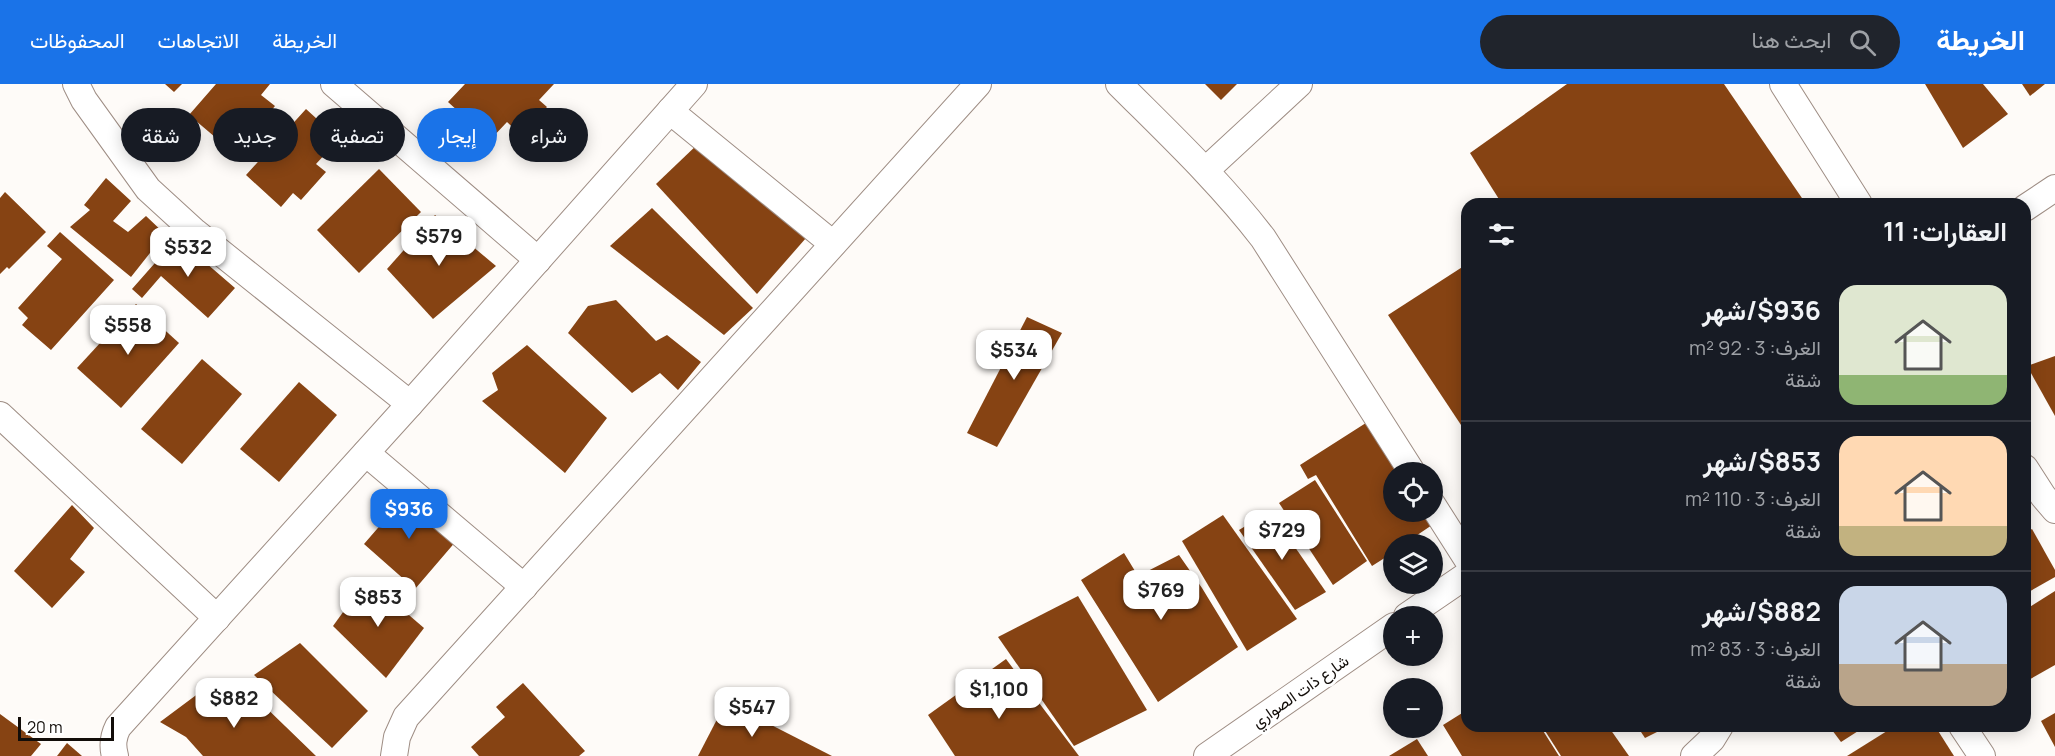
<!DOCTYPE html>
<html lang="ar">
<meta charset="utf-8">
<style>
body{margin:0;font-family:Manrope,Vazirmatn,sans-serif;background:#20242c;color:#f1f3f6;direction:rtl;height:100vh;display:flex;flex-direction:column;font-size:22px;white-space:nowrap}
*{box-sizing:border-box;margin:0}
p{font-size:20px;color:#9ea1a6}
.icon{flex:none;width:33px;height:33px;fill:none;stroke:currentColor;stroke-width:2;stroke-linecap:round;stroke-linejoin:round}
.map{position:relative;flex:1;overflow:hidden;direction:ltr}
.drawer{position:absolute;left:1461px;top:114px;width:570px;height:534px;display:flex;flex-direction:column;background:#171b24;border-radius:18px;box-shadow:0 3px 15px #0003;direction:rtl}
.drawer>*{flex:none}
.banner{position:absolute;left:18px;top:24px;width:570px;height:54px;direction:rtl;display:flex;gap:12px}
.tools{position:absolute;left:1383px;top:378px;display:grid;gap:12px}
.tools a{display:grid;place-items:center;width:60px;height:60px;border-radius:50%;background:#171b24;box-shadow:0 3px 15px #0003;font-size:30px}
.scale{position:absolute;left:18px;bottom:15px;width:96px;box-sizing:border-box;padding-left:6px;border:3px solid #120d09;border-top:0;font-size:16px;line-height:21px;white-space:nowrap;color:#120d09;-webkit-text-stroke:4px #fff;paint-order:stroke}
.price{position:absolute;translate:-50% -51px;padding:0 14px;border-radius:12px;background:#fff;color:#222;font-size:20px;line-height:39px;filter:drop-shadow(0 2px 3px #0008)}
.price::after{content:'';position:absolute;left:50%;top:36px;width:18px;height:14px;margin-left:-9px;background:inherit;clip-path:polygon(0 0,100% 0,50% 100%)}
.price.current{background:#1a73e8;color:#fff}
ul{padding:0;list-style:none}
li{display:flex;align-items:center;gap:18px;height:150px;padding:0 24px}
li+li{border-top:2px solid #363941}
li span{display:grid;place-items:center;flex:none;width:168px;height:120px;border-radius:18px;color:#555}
li>.icon{margin-inline-start:auto}
span .icon{width:72px;height:72px;fill:#fffc;stroke-width:1}
li b{font-size:26px}
h2{display:flex;justify-content:space-between;align-items:center;height:72px;padding:0 24px;font-size:26px}
.pill{padding:0 21px;border-radius:27px;background:#171b24;box-shadow:0 3px 15px #0003;font-size:21px;line-height:54px}
.pill.current{background:#1a73e8;color:#fff}
header{display:flex;align-items:center;gap:36px;box-sizing:border-box;height:84px;padding:0 30px;background:#1a73e8;color:#fff}
header strong{font-size:28px}
nav{display:flex;gap:33px;margin-inline-start:auto;font-size:21px}
.search{width:420px;height:54px;background:#20242c;display:flex;align-items:center;gap:15px;box-sizing:border-box;padding:0 21px;border-radius:33px;color:#9ea1a6;font-size:22px}
.map>svg:first-child{display:block}
.building{fill:#864313}
.lines{fill:none;stroke-linecap:round;stroke-linejoin:round}
.minor-casing{stroke:#9e8d84;stroke-width:28}
.minor{stroke:#fff;stroke-width:26}
.labels{text-anchor:middle;dominant-baseline:central;stroke-width:6;stroke-linejoin:round;paint-order:stroke}
.street-label{font-size:16px;fill:#120d09;stroke:#fff}
</style>
<header>
<strong>الخريطة</strong>
<div class="search"><svg class="icon" aria-label="search" viewBox="0 0 24 24"><circle cx="10" cy="10" r="6"/><path d="M15 15l6 6"/></svg>ابحث هنا</div>
<nav><a>الخريطة</a><a>الاتجاهات</a><a>المحفوظات</a></nav>
</header>
<div class="map">
<svg width="2055" height="672" viewBox="0 0 2055 672">
<rect width="100%" height="100%" fill="#fefbf8"/>
<g class="building">
<polygon points="165,0 182,0 174,8"/>
<polygon points="216,0 270,0 261,11 275,22 235,70 189,31"/>
<polygon points="465,0 554,0 539,16 547,23 521,51 507,38 490,56 448,18"/>
<polygon points="1205,0 1237,0 1221,16"/>
<polygon points="1567,0 1724,0 1806,120 1502,120 1470,69"/>
<polygon points="1925,0 1983,0 2008,30 1963,64"/>
<polygon points="2022,0 2045,0 2030,12"/>
<polygon points="306,25 339,55 316,80 326,88 301,116 293,109 281,123 246,91"/>
<polygon points="700,58 806,154 757,210 656,100"/>
<polygon points="379,85 421,128 359,189 317,146"/>
<polygon points="106,94 131,117 113,137 128,148 146,132 165,150 131,193 70,143 90,126 84,121"/>
<polygon points="5,108 46,148 9,185 7,183 0,190 0,114"/>
<polygon points="652,124 753,224 724,251 610,162"/>
<polygon points="435,131 496,182 433,235 387,185"/>
<polygon points="60,148 114,196 51,266 22,241 28,234 18,224 62,175 47,162"/>
<polygon points="177,154 235,204 208,234 161,192 142,214 132,205"/>
<polygon points="1467,180 1467,350 1388,231"/>
<polygon points="616,216 656,257 667,251 701,278 678,306 660,289 632,309 568,249 588,222"/>
<polygon points="136,220 179,259 121,324 77,284"/>
<polygon points="1027,233 1062,249 997,363 967,349"/>
<polygon points="527,261 607,334 565,389 482,317 498,306 492,289"/>
<polygon points="2055,272 2055,332 2027,282"/>
<polygon points="202,275 242,310 182,380 141,345"/>
<polygon points="299,298 337,331 279,398 240,365"/>
<polygon points="1369,337 1402,388 1394,388 1394,428 1427,428 1435,439 1404,460 1394,460 1394,468 1372,482 1316,391 1308,395 1300,381"/>
<polygon points="1315,396 1367,477 1333,501 1279,419"/>
<polygon points="399,409 457,456 415,505 364,460 390,430 376,415"/>
<polygon points="72,421 94,444 70,475 85,488 52,524 14,487"/>
<polygon points="1270,427 1326,508 1295,526 1239,446"/>
<polygon points="1223,431 1297,535 1247,567 1182,457"/>
<polygon points="2032,445 2055,486 2055,493 2025,510 2025,449"/>
<polygon points="1124,469 1138,492 1179,471 1202,504 1238,563 1158,618 1081,496"/>
<polygon points="367,495 424,544 386,594 333,542"/>
<polygon points="2055,507 2055,581 2025,598 2025,526"/>
<polygon points="1078,512 1147,626 1074,662 998,553"/>
<polygon points="300,559 368,627 332,664 254,591"/>
<polygon points="1006,575 1079,672 955,672 928,631"/>
<polygon points="523,599 585,667 579,672 479,672 471,663 505,633 496,623"/>
<polygon points="207,603 236,626 254,612 316,672 203,672 186,653 160,638"/>
<polygon points="726,618 832,672 698,672"/>
<polygon points="1467,626 1467,642 1540,642 1559,672 1462,672 1443,641"/>
<polygon points="2055,629 2055,663 2041,637"/>
<polygon points="0,630 41,660 31,672 0,672"/>
<polygon points="1542,642 1608,642 1629,672 1561,672"/>
<polygon points="1637,642 1669,642 1645,654"/>
<polygon points="1829,642 1866,642 1841,658"/>
<polygon points="1895,642 1935,642 1954,672 1847,672"/>
<polygon points="1417,655 1428,672 1389,672"/>
<polygon points="67,659 82,672 57,672"/>
</g>
<g class="lines">
<defs>
<g id="minor">
<polyline points="76,0 84,16 148,105 195,148 410,320"/>
<polyline points="334,0 538,176"/>
<path d="M1119,0C1169,50 1220,98 1263,154L1412,388"/>
<polyline points="1783,0 1859,120"/>
<polyline points="670,27 833,160"/>
<polyline points="1206,86 1299,0"/>
<polyline points="2025,124 2055,104"/>
<polyline points="0,331 217,534"/>
<polyline points="366,369 524,503"/>
<polyline points="2025,384 2043,412 2055,426"/>
<polyline points="1432,420 1467,475"/>
<polyline points="1407,532 1467,491"/>
<polyline points="1962,642 1982,672"/>
<path d="M115,672C112,661 113,653 118,643L410,320L694,0"/>
<polyline points="394,672 397,653 406,633 978,0"/>
<polyline points="1207,672 1394,542"/>
<polyline points="1694,672 1712,655 1720,642"/>
</g>
</defs>
<use href="#minor" class="minor-casing"/>
<use href="#minor" class="minor"/>
</g>
<g class="labels">
<g class="street-label">
<text transform="translate(1300 607) rotate(-35)">شارع ذات الصواري</text>
</g>
</g>
</svg>
<div class="tools">
<a><svg class="icon" aria-label="locate" viewBox="0 0 24 24"><circle cx="12" cy="12" r="6"/><path d="M12 2v4M12 18v4M2 12h4M18 12h4"/></svg></a>
<a><svg class="icon" aria-label="layers" viewBox="0 0 24 24"><path d="M12 4l9 5-9 5-9-5zM3 14l9 5 9-5"/></svg></a>
<a>+</a>
<a>−</a>
</div>
<div class="scale">20 m</div>
<b class="price" style="left:439px;top:183px">$579</b>
<b class="price" style="left:188px;top:194px">$532</b>
<b class="price" style="left:128px;top:272px">$558</b>
<b class="price" style="left:1014px;top:297px">$534</b>
<b class="price current" style="left:409px;top:456px">$936</b>
<b class="price" style="left:1282px;top:477px">$729</b>
<b class="price" style="left:1161px;top:537px">$769</b>
<b class="price" style="left:378px;top:544px">$853</b>
<b class="price" style="left:999px;top:636px">$1,100</b>
<b class="price" style="left:234px;top:645px">$882</b>
<b class="price" style="left:752px;top:654px">$547</b>
<div class="banner">
<a class="pill">شراء</a>
<a class="pill current">إيجار</a>
<a class="pill">تصفية</a>
<a class="pill">جديد</a>
<a class="pill">شقة</a>
</div>
<section class="drawer">
<h2>العقارات: 11<svg class="icon" aria-label="filters" viewBox="0 0 24 24"><path d="M4 7h16M4 17h16"/><circle cx="9" cy="7" r="2"/><circle cx="15" cy="17" r="2"/></svg></h2>
<ul>
<li><span style="background:linear-gradient(#dfe7d0 75%,#8fb573 0)"><svg class="icon" aria-label="home" viewBox="0 0 24 24"><path d="M3 11l9-7 9 7M6 9v11h12V9"/></svg></span><div><b>$936/شهر</b><p>الغرف: 3 · 92 m²</p><p>شقة</p></div></li>
<li><span style="background:linear-gradient(#ffd9b3 75%,#c2b280 0)"><svg class="icon" aria-label="home" viewBox="0 0 24 24"><path d="M3 11l9-7 9 7M6 9v11h12V9"/></svg></span><div><b>$853/شهر</b><p>الغرف: 3 · 110 m²</p><p>شقة</p></div></li>
<li><span style="background:linear-gradient(#c9d6e8 65%,#b9a48a 0)"><svg class="icon" aria-label="home" viewBox="0 0 24 24"><path d="M3 11l9-7 9 7M6 9v11h12V9"/></svg></span><div><b>$882/شهر</b><p>الغرف: 3 · 83 m²</p><p>شقة</p></div></li>
</ul>
</section>
</div>
